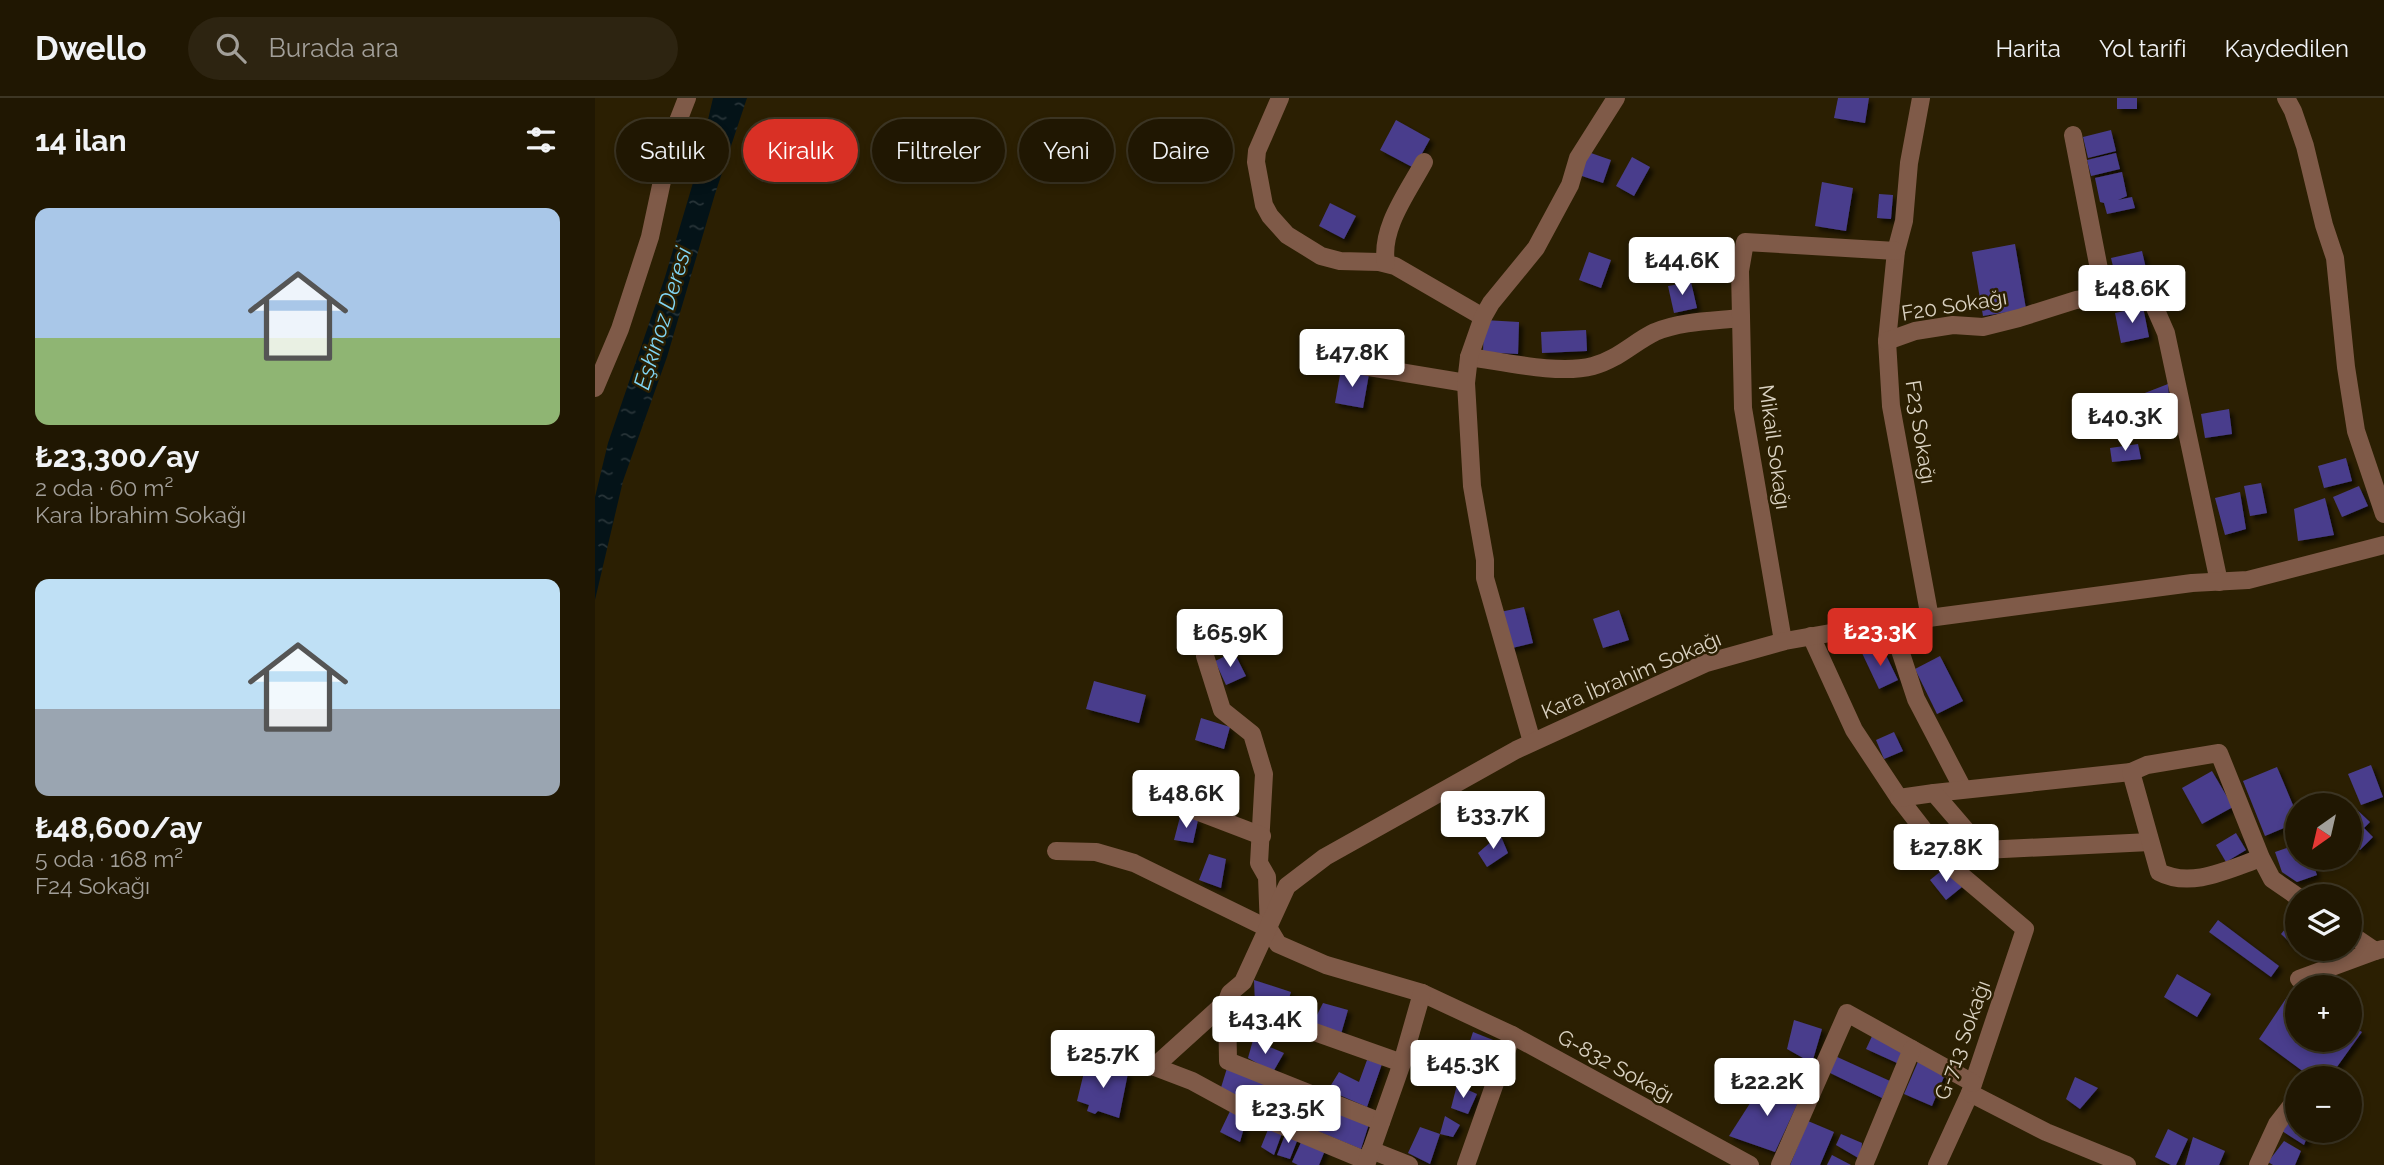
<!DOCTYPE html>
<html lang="tr">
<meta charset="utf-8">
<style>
body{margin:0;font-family:Raleway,sans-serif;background:#2d2411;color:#f1f3f6;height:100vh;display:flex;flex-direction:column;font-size:26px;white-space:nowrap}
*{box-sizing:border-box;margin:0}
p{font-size:23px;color:#a29f99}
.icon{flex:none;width:38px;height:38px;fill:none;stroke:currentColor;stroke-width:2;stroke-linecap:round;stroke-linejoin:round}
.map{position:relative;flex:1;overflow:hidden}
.details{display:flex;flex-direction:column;background:#201702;width:595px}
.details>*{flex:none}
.guide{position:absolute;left:21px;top:21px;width:665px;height:63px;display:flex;gap:14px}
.needle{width:46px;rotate:214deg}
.fabs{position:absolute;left:1690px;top:695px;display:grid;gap:14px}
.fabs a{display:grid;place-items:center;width:77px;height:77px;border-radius:50%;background:#201702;box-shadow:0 4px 10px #0003,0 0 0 2px #3d3624;font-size:35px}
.price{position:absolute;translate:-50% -60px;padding:0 16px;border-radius:7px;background:#fff;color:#222;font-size:23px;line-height:46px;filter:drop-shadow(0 2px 4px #0008)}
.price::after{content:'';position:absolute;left:50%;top:42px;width:21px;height:16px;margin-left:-10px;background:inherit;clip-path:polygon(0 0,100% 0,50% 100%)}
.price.current{background:#d93025;color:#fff}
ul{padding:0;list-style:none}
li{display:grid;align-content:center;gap:14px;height:371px;padding:0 35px}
li span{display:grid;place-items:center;height:217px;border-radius:14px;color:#555}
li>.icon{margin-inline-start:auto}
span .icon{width:126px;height:126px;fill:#fffc;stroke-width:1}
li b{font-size:30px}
h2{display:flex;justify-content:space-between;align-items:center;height:84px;padding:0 35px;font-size:30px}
.chip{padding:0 24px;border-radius:32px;background:#201702;box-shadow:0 4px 10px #0003,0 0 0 2px #3d3624;font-size:24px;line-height:63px}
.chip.current{background:#d93025;color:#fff}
header{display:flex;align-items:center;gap:42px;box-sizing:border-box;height:98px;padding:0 35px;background:#201702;border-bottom:2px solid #3d3624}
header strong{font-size:33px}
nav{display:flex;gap:38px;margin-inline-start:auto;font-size:24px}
.search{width:490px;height:63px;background:#2d2411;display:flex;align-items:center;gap:18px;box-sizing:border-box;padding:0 24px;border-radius:38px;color:#a29f99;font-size:26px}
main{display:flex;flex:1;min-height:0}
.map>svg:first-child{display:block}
.water{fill:url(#water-ripples)}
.building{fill:#493e8c;filter:url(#shadow)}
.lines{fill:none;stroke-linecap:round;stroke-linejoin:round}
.minor{stroke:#7f5a48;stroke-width:18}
.labels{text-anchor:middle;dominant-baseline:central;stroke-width:5;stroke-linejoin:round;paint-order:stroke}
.street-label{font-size:21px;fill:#dad2c2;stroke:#2b1f02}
.water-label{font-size:23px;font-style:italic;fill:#80d5f4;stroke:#2b1f02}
</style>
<header>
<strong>Dwello</strong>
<div class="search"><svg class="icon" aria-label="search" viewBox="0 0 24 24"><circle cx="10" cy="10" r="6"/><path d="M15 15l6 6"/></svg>Burada ara</div>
<nav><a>Harita</a><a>Yol tarifi</a><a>Kaydedilen</a></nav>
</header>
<main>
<section class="details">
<h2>14 ilan<svg class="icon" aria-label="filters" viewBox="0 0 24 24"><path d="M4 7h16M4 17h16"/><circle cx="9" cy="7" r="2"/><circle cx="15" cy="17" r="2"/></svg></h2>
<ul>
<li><span style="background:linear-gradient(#a9c7e8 60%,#8fb573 0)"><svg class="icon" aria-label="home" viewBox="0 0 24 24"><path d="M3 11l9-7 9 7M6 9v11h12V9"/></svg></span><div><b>₺23,300/ay</b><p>2 oda · 60 m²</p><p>Kara İbrahim Sokağı</p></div></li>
<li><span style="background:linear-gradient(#bfe0f5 60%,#9aa5b1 0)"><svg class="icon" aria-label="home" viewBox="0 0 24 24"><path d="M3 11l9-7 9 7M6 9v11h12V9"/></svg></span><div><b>₺48,600/ay</b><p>5 oda · 168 m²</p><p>F24 Sokağı</p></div></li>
</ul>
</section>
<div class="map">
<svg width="1789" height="1067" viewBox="0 0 1789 1067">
<defs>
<pattern id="water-ripples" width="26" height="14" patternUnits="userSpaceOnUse" patternTransform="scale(1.75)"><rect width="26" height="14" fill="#041318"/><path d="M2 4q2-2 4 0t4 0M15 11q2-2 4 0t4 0" fill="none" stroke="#283438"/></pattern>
<filter id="shadow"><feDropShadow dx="4" dy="4" stdDeviation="2" flood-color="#0009"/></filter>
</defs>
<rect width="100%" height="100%" fill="#2b1f02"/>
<polygon class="water" points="118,0 152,0 120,96 72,259 28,383 0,502 0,399 13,345 70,179 100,78"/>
<g class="building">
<polygon points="1243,0 1274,0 1270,25 1239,20"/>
<rect x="1522" y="0" width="20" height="11"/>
<polygon points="801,22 835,41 819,70 785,52"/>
<polygon points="1516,32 1521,53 1493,60 1488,39"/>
<polygon points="993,54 1016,62 1008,85 984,77"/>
<polygon points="1521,55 1525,71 1496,78 1492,62"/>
<polygon points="1037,59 1055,69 1039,98 1021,88"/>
<polygon points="1527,74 1532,98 1523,102 1537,99 1540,110 1512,116 1509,105 1505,104 1500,80"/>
<polygon points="1227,84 1258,90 1251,133 1220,128"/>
<polygon points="1284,96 1298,97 1296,121 1282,120"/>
<polygon points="735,105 761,118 749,141 724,128"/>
<polygon points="1420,146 1431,211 1388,218 1377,154"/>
<polygon points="1547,153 1552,175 1521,181 1516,160"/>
<polygon points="994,154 1016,162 1006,190 984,182"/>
<polygon points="1096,184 1102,210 1079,215 1073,188"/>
<polygon points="1548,209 1554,239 1526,245 1520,215"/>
<polygon points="889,222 924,224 923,256 888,254"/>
<polygon points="991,232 992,253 947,255 946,234"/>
<polygon points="746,271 774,276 768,310 740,305"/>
<polygon points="1573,286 1575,313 1544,314 1537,300"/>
<polygon points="1634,311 1637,336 1610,340 1606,316"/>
<polygon points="1543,346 1546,361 1517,364 1515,350"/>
<polygon points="1751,360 1757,383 1729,390 1723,368"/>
<polygon points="1666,385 1672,415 1655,418 1649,388"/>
<polygon points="1764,388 1773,408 1747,419 1738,399"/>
<polygon points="1645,394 1651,431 1630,437 1620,400"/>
<polygon points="1730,400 1739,437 1703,443 1699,411"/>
<polygon points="929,509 938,545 913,551 905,514"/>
<polygon points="1024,512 1034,542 1008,550 998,521"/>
<polygon points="1289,553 1303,582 1284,591 1267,555"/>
<polygon points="639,554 651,578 631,587 620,563"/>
<polygon points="1345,558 1368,603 1342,616 1320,571"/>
<polygon points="499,583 551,597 544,625 491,611"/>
<polygon points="606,620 635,629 629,651 600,642"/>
<polygon points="1299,634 1308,653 1289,661 1281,642"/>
<polygon points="1776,667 1788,699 1766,707 1753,676"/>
<polygon points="1682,669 1703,719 1703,724 1670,738 1648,683"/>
<polygon points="1617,673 1638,709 1607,726 1587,690"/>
<polygon points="1760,710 1775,724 1769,730 1778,739 1765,752 1755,743 1755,715"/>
<polygon points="585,719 603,722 598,745 579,742"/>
<polygon points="1641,735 1651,752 1631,764 1621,747"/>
<polygon points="905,736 913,755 892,769 883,755"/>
<polygon points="1703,746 1703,760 1716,760 1722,777 1702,784 1687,774 1680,754"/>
<polygon points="614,756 631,761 626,790 604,782"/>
<polygon points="1351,769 1367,789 1351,802 1335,782"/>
<polygon points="1700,819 1703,821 1703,852 1686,836"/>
<polygon points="1623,822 1684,868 1676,879 1614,834"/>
<polygon points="1712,850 1736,850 1730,862 1709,854"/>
<polygon points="1582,876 1616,896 1602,919 1569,899"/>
<polygon points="659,882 696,894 689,915 660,906"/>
<polygon points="1698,890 1703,893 1703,942 1755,942 1755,927 1767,934 1734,980 1717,980 1664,941"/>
<polygon points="728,905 753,912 746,936 718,925"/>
<polygon points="1199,922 1227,931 1217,965 1192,951"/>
<polygon points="878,934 898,942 888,965 871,955"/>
<polygon points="1279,934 1310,949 1302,965 1271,951"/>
<polygon points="658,942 689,955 678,974 653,960"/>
<polygon points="1240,958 1295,983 1287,1000 1233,974"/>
<polygon points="1325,959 1351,974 1337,1008 1309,996"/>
<polygon points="772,962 787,966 772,1009 733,992 744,974 764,984"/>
<polygon points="491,966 511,972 511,968 533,975 524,1020 503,1013 500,1016 492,1013 494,1007 482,1003"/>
<polygon points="632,970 774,1026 766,1051 625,993"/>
<polygon points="1480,979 1503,990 1485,1011 1471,1001"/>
<polygon points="1168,985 1206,998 1180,1054 1134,1038"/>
<polygon points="862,987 882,996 873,1016 856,1010"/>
<polygon points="637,1009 652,1019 645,1044 625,1034"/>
<polygon points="1703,1012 1703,1032 1715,1032 1709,1047 1687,1033"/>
<polygon points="850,1018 865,1027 858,1039 845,1036 835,1066 813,1055 825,1029 845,1036"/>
<polygon points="1213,1023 1239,1034 1225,1067 1195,1067"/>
<polygon points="674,1029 687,1035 679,1057 666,1049"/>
<polygon points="1573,1031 1593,1041 1581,1067 1576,1067 1560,1059"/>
<polygon points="692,1032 704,1038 695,1061 682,1057"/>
<polygon points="1246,1036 1267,1045 1265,1061 1241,1047"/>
<polygon points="1598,1039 1630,1053 1624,1067 1590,1067"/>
<polygon points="708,1040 731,1050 724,1067 703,1067 697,1064"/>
<polygon points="1689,1043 1706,1053 1700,1067 1678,1067 1673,1064"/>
<polygon points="1237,1057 1256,1067 1232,1067"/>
</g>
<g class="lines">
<g class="minor">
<polyline points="685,0 662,53 661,64 669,107 675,118 692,137 726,158 745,163 784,164 800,168 888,219"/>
<polyline points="1326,0 1314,65 1309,123 1301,153 1292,243 1296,308 1335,520"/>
<polyline points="1691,0 1698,13 1710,48 1729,127 1740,160 1751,269 1761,333 1789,416"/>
<polyline points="1478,37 1510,202"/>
<path d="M791,165C785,130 813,94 829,64"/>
<polyline points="1292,243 1320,233 1358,227 1388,229 1424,220 1481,202 1498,200 1557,203 1571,235 1624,484"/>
<path d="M874,259C910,264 964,277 998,268C1022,262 1039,244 1060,234C1086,223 1118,223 1146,220"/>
<polyline points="744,264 871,285"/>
<polyline points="0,290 25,231 55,139 76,41 92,0"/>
<polyline points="1296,525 1321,601 1368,691"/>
<polyline points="1216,538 1259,632 1304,700 1359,771 1430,831 1375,995 1342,1067"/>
<polyline points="1188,543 1148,310 1145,173 1150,144 1301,153"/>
<polyline points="610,558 627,612 657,636 669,676 664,765 672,779 674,831 683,846 731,867 827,895 917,937 1155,1067"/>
<polyline points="937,644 890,480 890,462 877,388 871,285 874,259 888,219 896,205 941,150 975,87 983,60 1021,0"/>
<polyline points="548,684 602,688 599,712 667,738"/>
<polyline points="1339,695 1536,674"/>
<polyline points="1304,700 1339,695 1388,752 1555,744"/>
<polyline points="461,753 501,754 539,765 674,831"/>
<path d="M1666,760C1634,771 1596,791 1564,774L1536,674L1552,667L1624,655L1666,760L1677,781L1703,799"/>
<polyline points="1755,836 1780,853 1788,851"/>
<polyline points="1704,881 1780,853"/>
<polyline points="468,950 555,967 597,983 654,1014 772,1063"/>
<polyline points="559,969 632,903 635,895 648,884 692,788 730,759 921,652 1111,565 1190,543 1281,527 1597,485 1653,482 1789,447"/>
<polyline points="1375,995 1451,1034 1532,1067"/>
<polyline points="786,1024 633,963 632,903 807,965"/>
<polyline points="776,1052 814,1067"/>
<polyline points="771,1067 807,965 827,895"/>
<polyline points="871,1067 917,937"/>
<polyline points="1185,1067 1252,915 1378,985"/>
<polyline points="1269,1067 1317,951"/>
<polyline points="1663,1067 1682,1026 1703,999"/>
</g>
</g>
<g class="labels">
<g class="street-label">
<text transform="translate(1359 207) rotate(-9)">F20 Sokağı</text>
<text transform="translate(1326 334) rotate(81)">F23 Sokağı</text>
<text transform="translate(1180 349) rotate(82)">Mikail Sokağı</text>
<text transform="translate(1036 577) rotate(-23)">Kara İbrahim Sokağı</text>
<text transform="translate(1367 942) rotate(-70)">G-713 Sokağı</text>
<text transform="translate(1021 968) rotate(29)">G-832 Sokağı</text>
</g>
<g class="water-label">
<text transform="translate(67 220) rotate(-73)">Eşkinoz Deresi</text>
</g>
</g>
</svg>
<div class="fabs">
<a><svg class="needle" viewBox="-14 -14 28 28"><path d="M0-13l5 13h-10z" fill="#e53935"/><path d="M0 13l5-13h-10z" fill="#a29f99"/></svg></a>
<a><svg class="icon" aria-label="layers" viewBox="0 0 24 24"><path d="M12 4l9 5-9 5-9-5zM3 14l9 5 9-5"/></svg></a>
<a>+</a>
<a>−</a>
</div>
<b class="price" style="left:1087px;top:199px">₺44.6K</b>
<b class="price" style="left:1537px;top:227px">₺48.6K</b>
<b class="price" style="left:757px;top:291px">₺47.8K</b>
<b class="price" style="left:1530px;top:355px">₺40.3K</b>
<b class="price current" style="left:1285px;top:570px">₺23.3K</b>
<b class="price" style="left:635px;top:571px">₺65.9K</b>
<b class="price" style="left:591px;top:732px">₺48.6K</b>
<b class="price" style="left:898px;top:753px">₺33.7K</b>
<b class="price" style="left:1351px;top:786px">₺27.8K</b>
<b class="price" style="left:670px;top:958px">₺43.4K</b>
<b class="price" style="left:508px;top:992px">₺25.7K</b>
<b class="price" style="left:868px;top:1002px">₺45.3K</b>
<b class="price" style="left:1172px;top:1020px">₺22.2K</b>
<b class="price" style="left:693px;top:1047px">₺23.5K</b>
<div class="guide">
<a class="chip">Satılık</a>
<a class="chip current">Kiralık</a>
<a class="chip">Filtreler</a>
<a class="chip">Yeni</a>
<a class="chip">Daire</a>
</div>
</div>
</main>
